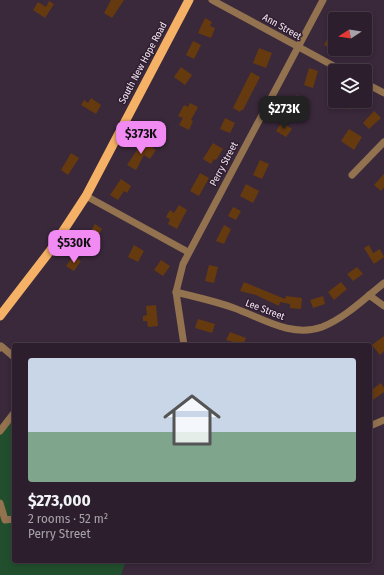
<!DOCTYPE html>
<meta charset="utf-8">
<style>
body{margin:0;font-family:"Fira Sans Condensed",sans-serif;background:#342734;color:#f1f3f6;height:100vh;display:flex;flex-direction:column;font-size:15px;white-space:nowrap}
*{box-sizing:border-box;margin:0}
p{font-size:13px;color:#a6a2a9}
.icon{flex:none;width:22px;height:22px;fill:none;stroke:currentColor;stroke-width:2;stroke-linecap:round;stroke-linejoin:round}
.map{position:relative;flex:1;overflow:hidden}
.panel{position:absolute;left:12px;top:343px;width:360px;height:220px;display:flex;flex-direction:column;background:#2c1e2c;border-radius:4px;box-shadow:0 2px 6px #0003,0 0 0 1px #483c48}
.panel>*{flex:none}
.needle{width:26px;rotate:258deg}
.fabs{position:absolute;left:328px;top:12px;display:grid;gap:8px}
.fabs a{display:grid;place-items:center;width:44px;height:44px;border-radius:4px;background:#2c1e2c;box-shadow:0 2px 6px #0003,0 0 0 1px #483c48;font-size:20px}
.price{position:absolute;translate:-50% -34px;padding:0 9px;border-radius:8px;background:#f28af3;color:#111;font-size:13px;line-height:26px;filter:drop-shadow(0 1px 2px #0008)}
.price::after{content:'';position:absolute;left:50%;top:24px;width:12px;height:9px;margin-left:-6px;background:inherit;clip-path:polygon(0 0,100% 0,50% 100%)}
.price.active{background:#222;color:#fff}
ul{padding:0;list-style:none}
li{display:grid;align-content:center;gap:8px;height:212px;padding:0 16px}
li+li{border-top:1px solid #483c48}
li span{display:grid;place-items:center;height:124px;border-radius:4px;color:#555}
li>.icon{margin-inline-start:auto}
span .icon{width:72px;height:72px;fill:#fffc;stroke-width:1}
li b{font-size:17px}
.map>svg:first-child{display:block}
.green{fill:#214f2d}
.building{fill:#663a0f}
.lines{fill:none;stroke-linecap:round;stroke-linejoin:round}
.minor{stroke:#92724f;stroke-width:7}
.major{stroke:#f5b266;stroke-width:9}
.labels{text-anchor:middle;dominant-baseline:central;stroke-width:3;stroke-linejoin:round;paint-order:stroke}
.street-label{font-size:10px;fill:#f2e6f2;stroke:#301e30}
</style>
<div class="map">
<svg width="384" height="575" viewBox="0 0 384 575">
<rect width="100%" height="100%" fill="#3a283b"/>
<polygon class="green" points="14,413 14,561 126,561 121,575 0,575 0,431"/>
<g class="building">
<polygon points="111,0 124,0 112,18 104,13"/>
<polygon points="49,1 54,4 45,18 33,10 38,2 46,7"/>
<polygon points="205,18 212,22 210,26 215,28 211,38 198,33"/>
<polygon points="335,24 335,51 324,45"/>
<polygon points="193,41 201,45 194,59 186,55"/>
<polygon points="259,48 272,53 266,68 253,63"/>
<polygon points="181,67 192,75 185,85 174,77"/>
<polygon points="309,68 318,71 313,88 304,85"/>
<polygon points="251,72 260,77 243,110 241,110 240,112 233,108"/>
<polygon points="297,95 308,102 302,110 297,107 293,113 287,109"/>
<polygon points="91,98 101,105 96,114 81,105 84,100 88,103"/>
<polygon points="335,101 355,101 350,110"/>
<polygon points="190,103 198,107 191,120 193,121 189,130 179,125 183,118 178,116 184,105 188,107"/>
<polygon points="374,111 381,118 369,129 363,123"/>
<polygon points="225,118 235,123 230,133 220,129"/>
<polygon points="282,122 292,129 286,137 276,131"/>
<polygon points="349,129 362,137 354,150 341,141"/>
<polygon points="143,141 156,150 150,159 144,155 136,170 127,165"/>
<polygon points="213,143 223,149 216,160 214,159 211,164 203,159"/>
<polygon points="71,153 79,158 68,175 61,170"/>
<polygon points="260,160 269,164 262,179 253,175"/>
<polygon points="200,173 209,178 199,196 190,191"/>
<polygon points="384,174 384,187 381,191 374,185"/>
<polygon points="121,179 131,186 127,193 124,191 118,200 110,195"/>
<polygon points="246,184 259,191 253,203 240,196"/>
<polygon points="179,205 187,210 177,229 168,224 170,219 166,217 170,210 174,213"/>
<polygon points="233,207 241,211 236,220 228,216"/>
<polygon points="95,224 102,229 93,244 86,239"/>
<polygon points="224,225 231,229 224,244 216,241"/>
<polygon points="134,245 144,251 138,262 128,257"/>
<polygon points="369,245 373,253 380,249 384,257 374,264 364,248"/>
<polygon points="73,256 81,261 74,271 66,266"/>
<polygon points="161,260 170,266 163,276 154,270"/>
<polygon points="209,265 218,267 214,283 205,281"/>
<polygon points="357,267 363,274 353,281 347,274"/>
<polygon points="244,282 285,299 286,296 302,298 301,309 290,308 290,304 280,302 279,306 256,295 240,291"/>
<polygon points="341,282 347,289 334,300 328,292"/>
<polygon points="323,296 325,304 313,308 310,300"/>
<polygon points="156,305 158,326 148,327 147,321 143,321 143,316 147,315 146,306"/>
<polygon points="198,319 215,324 212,333 195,328"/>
<polygon points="230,332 246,338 243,345 226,340"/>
<polygon points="384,336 384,351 380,355 372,345"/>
<polygon points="381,383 384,388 384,392 370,402 370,391"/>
</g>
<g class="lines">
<g class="minor">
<polyline points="212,0 343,71"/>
<polyline points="365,83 384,93"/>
<polyline points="352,175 384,142"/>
<polyline points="86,196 188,252"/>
<path d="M176,292C195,297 215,301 234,308C262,318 291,338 322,327C345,318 365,298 384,283"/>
<polyline points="369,295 384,306"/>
<polyline points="184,345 176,292 183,264 323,0"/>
<polyline points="0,348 1,346 14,357"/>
<polyline points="370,426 384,420"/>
<polyline points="0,431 14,413"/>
<polyline points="0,503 5,520 14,519"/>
</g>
<polyline class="major" points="0,316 50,251 86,196 189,0"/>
</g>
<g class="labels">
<g class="street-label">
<text transform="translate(282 27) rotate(29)">Ann Street</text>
<text transform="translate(143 63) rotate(-62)">South New Hope Road</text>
<text transform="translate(224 164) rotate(-62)">Perry Street</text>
<text transform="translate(265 310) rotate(21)">Lee Street</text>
</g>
</g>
</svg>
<div class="fabs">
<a><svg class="needle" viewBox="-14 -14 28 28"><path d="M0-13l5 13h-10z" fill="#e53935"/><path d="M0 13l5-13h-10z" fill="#a6a2a9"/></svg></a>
<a><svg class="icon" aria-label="layers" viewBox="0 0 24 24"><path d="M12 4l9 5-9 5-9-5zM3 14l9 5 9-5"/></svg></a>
</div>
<b class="price active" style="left:284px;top:130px">$273K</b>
<b class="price" style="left:141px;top:155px">$373K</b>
<b class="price" style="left:74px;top:264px">$530K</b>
<section class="panel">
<ul>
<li><span style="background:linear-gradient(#c9d6e8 60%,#7fa58c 0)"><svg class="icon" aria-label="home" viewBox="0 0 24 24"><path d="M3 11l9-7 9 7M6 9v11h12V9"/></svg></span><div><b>$273,000</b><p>2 rooms · 52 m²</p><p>Perry Street</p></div></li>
</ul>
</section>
</div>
